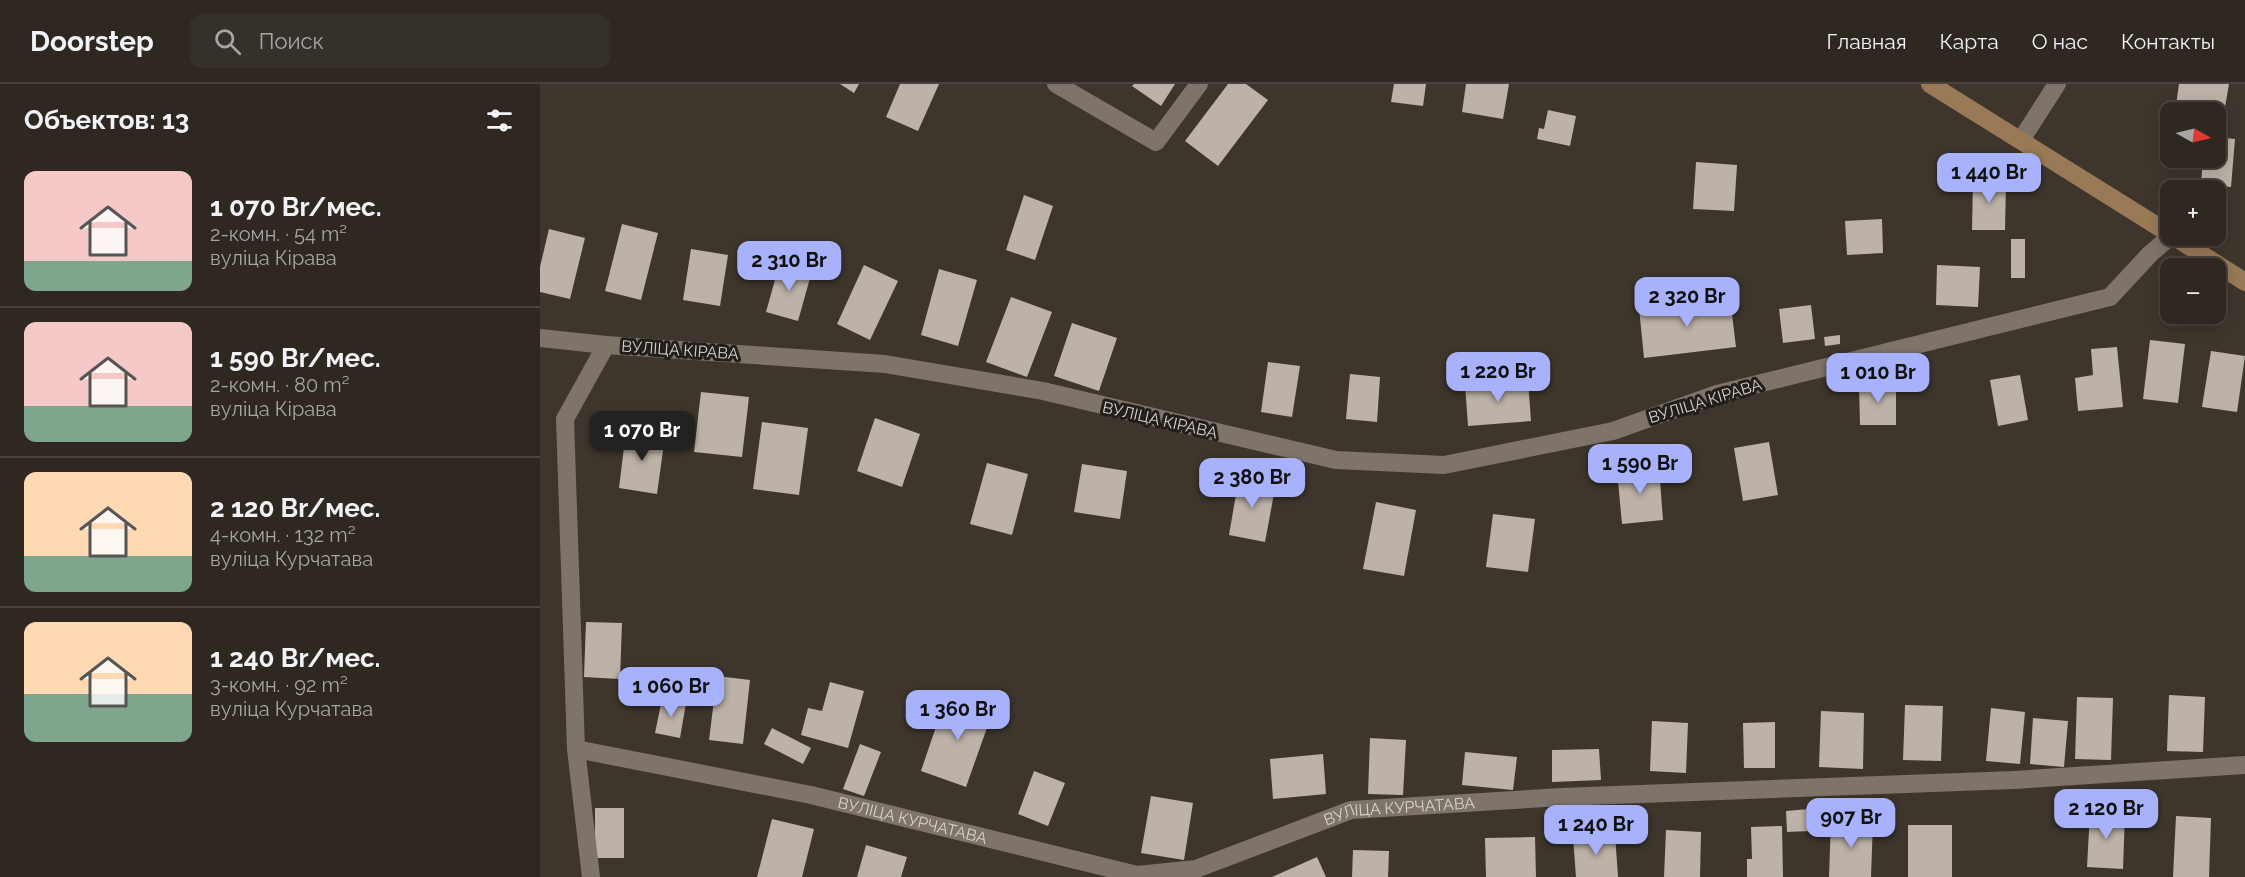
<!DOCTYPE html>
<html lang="ru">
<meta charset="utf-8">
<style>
body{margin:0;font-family:Raleway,sans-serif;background:#36302a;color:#f1f3f6;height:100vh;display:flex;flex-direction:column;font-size:22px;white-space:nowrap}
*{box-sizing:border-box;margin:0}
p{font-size:20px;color:#a7a6a5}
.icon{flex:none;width:33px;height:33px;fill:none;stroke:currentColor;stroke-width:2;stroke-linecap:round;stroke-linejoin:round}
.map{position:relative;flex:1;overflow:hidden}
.drawer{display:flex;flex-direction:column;background:#2e2821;width:540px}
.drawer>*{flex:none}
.needle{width:39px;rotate:98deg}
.fabs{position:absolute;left:1620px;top:18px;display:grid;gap:12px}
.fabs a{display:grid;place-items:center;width:66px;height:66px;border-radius:12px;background:#2e2821;box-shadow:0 3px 15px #0003,0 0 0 2px #49443f;font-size:30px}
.price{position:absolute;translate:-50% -51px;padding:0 14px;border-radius:12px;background:#a7b1fc;color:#111;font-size:20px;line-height:39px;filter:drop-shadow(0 2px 3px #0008)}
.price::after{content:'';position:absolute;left:50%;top:36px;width:18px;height:14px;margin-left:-9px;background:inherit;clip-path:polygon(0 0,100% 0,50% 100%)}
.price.current{background:#222;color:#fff}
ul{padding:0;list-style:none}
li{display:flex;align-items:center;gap:18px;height:150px;padding:0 24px}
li+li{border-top:2px solid #49443f}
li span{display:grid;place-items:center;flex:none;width:168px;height:120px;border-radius:12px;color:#555}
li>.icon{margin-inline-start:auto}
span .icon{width:72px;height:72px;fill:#fffc;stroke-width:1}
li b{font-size:26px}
h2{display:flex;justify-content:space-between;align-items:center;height:72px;padding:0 24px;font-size:26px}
header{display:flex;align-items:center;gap:36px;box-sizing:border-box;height:84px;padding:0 30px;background:#2e2821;border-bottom:2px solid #49443f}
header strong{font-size:28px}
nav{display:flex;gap:33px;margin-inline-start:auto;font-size:21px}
.search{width:420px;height:54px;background:#36302a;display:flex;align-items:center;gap:15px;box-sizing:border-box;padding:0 21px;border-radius:12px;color:#a7a6a5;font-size:22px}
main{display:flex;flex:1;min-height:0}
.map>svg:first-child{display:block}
.building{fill:#bdb2a7}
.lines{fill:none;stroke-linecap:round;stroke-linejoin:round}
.street{stroke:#7e746a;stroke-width:18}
.primary{stroke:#9a7a56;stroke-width:18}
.labels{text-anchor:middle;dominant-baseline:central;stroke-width:6;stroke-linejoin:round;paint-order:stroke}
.street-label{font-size:16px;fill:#d8d2cd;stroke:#221e1a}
</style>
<header>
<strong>Doorstep</strong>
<div class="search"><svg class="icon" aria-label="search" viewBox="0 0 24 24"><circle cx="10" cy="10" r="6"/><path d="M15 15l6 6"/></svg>Поиск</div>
<nav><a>Главная</a><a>Карта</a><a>О нас</a><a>Контакты</a></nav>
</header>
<main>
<section class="drawer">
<h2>Объектов: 13<svg class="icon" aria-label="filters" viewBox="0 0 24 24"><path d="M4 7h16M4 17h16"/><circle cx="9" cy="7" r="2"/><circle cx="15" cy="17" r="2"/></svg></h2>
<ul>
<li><span style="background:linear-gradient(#f6c9c9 75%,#7fa58c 0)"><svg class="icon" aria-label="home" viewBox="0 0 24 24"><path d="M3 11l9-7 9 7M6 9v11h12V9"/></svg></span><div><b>1 070 Br/мес.</b><p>2-комн. · 54 m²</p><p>вуліца Кірава</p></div></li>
<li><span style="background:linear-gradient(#f6c9c9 70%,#7fa58c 0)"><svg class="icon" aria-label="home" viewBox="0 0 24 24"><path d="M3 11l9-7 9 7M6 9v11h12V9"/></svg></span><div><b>1 590 Br/мес.</b><p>2-комн. · 80 m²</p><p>вуліца Кірава</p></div></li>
<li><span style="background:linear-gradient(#ffd9b3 70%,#7fa58c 0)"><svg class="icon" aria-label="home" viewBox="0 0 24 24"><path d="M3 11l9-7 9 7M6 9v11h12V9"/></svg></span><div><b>2 120 Br/мес.</b><p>4-комн. · 132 m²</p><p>вуліца Курчатава</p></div></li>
<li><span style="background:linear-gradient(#ffd9b3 60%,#7fa58c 0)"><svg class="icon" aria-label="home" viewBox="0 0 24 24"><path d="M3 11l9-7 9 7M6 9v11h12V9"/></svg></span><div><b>1 240 Br/мес.</b><p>3-комн. · 92 m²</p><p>вуліца Курчатава</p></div></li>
</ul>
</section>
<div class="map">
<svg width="1705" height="793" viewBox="0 0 1705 793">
<rect width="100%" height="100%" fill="#3e362c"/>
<g class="building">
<polygon points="300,0 319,0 314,9"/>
<polygon points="360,0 399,0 378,47 346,33"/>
<polygon points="594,0 635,0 621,22 592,2"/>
<polygon points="688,0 706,0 728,16 678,82 645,57"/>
<polygon points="854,0 886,0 883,22 851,18"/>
<polygon points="926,0 969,0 963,35 922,28"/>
<polygon points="1639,0 1689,0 1684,29 1636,21"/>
<polygon points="1008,26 1036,32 1030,62 997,55 999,44 1004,45"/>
<polygon points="1676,53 1695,55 1691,103 1661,101 1663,74 1676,74"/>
<polygon points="1156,78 1197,81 1194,127 1153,125"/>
<polygon points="1433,95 1466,95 1465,146 1432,146"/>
<polygon points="484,111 513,122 495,176 466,166"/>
<polygon points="1342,135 1343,169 1307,171 1305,137"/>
<polygon points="82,140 118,149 101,216 65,207"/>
<polygon points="9,145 45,154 30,215 0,208 0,183"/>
<rect x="1471" y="155" width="14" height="39"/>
<polygon points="151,165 188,171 180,222 143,216"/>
<polygon points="240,178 272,187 258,237 226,228"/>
<polygon points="324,181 358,197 330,256 297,240"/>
<polygon points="1397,181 1440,183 1438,223 1396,221"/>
<polygon points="399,185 437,196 418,262 381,251"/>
<polygon points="471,213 512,228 487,293 446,278"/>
<polygon points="1190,214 1196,263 1104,274 1099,224"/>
<polygon points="1271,221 1275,255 1243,259 1239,225"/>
<polygon points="532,239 577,254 559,307 514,292"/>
<polygon points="1300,251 1300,260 1285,262 1284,253"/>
<polygon points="1610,256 1645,260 1638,319 1603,315"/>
<polygon points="1577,263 1583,323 1538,327 1535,294 1553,291 1551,265"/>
<polygon points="1671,267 1705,272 1697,328 1662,323"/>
<polygon points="728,278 760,282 752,333 721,328"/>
<polygon points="810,290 840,293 837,338 806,335"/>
<polygon points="1480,291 1488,336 1458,342 1450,296"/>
<polygon points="988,296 991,337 928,342 925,300"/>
<polygon points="1356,299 1356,341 1320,341 1319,300"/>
<polygon points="161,308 209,313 202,373 154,368"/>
<polygon points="335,334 380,350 362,403 317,387"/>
<polygon points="222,338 268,344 259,411 213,405"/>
<polygon points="86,347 125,352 117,410 79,404"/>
<polygon points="1229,358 1238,411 1203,417 1194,364"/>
<polygon points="447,379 488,390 472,451 430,440"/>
<polygon points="542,380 587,387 580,435 534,428"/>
<polygon points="1119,383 1123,436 1082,440 1077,386"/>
<polygon points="699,393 736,399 725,458 689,451"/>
<polygon points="836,418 876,426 864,492 823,485"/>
<polygon points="953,430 995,435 988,488 946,483"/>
<polygon points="46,538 82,539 80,595 44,593"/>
<polygon points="177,592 210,596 203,660 169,656"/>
<polygon points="290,598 324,607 308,664 261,651 268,624 282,627"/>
<polygon points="416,611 454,624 426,703 381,687 403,622 412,625"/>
<polygon points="1629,611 1665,613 1663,668 1627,667"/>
<polygon points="1537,613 1573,614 1571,676 1535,675"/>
<polygon points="122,615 146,619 140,654 115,649"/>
<polygon points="1365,621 1403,622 1401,677 1363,676"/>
<polygon points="1451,624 1485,628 1480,680 1446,677"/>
<polygon points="1281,627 1324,629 1323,685 1279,683"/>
<polygon points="1493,634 1528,637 1524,683 1490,680"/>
<polygon points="1112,637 1148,639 1146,689 1110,687"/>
<polygon points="1235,638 1235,684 1204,684 1203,639"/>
<polygon points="232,644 271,664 263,680 224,660"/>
<polygon points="830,654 866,656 863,711 828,710"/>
<polygon points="320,660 341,668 324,712 303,705"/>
<polygon points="1059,665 1061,696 1012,698 1012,666"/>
<polygon points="925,668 977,673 973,706 922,701"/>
<polygon points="783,670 786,710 733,715 730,675"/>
<polygon points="494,687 525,699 508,742 478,730"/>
<polygon points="611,712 653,719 644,776 601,769"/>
<rect x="55" y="724" width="29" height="50"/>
<polygon points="1269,725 1270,747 1247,748 1246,727"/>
<polygon points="1550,728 1585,729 1583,785 1547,783"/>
<polygon points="1636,732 1671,734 1669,793 1633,793"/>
<polygon points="232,735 274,745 262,793 217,793"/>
<polygon points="1291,736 1333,737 1331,793 1289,793"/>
<rect x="1368" y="741" width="44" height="52"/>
<polygon points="1242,742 1243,793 1207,793 1207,775 1212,775 1211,743"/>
<polygon points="1126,746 1161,748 1160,793 1124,793"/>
<polygon points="1075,750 1078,793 1036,793 1033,753"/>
<polygon points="995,753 996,793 946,793 945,754"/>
<polygon points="326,761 367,773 361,793 317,793"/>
<polygon points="813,766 849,767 848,793 812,793"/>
<polygon points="777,773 786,793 732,793"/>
</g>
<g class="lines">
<g class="street">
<polyline points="516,0 616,58 659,0"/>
<polyline points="1481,56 1517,0"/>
<polyline points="0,254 66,261"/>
<path id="s1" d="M36,665L271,711L597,791L656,785L811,726L1021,713L1474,696L1705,681"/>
<polyline points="51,793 36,665 25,335 66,261 345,280 503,307 796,376 904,381 1073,347 1177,310 1570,213 1610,170 1631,152"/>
</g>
<g class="primary">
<polyline points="1390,0 1630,150"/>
<polyline points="1633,152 1705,198"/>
</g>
</g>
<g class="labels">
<g class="street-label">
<text transform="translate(140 266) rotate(4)">ВУЛІЦА КІРАВА</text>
<text transform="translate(1165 317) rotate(-17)">ВУЛІЦА КІРАВА</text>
<text transform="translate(620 336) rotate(13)">ВУЛІЦА КІРАВА</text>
<text stroke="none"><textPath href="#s1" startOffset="848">ВУЛІЦА КУРЧАТАВА</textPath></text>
<text stroke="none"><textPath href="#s1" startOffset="344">ВУЛІЦА КУРЧАТАВА</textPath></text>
</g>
</g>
</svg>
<div class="fabs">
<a><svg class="needle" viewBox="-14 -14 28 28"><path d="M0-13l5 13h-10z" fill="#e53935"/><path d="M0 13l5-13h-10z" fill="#a7a6a5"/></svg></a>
<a>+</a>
<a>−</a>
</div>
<b class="price" style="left:1449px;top:120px">1 440 Br</b>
<b class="price" style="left:249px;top:208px">2 310 Br</b>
<b class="price" style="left:1147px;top:244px">2 320 Br</b>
<b class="price" style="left:958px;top:319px">1 220 Br</b>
<b class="price" style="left:1338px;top:320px">1 010 Br</b>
<b class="price current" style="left:102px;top:378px">1 070 Br</b>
<b class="price" style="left:1100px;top:411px">1 590 Br</b>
<b class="price" style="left:712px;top:425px">2 380 Br</b>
<b class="price" style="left:131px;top:634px">1 060 Br</b>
<b class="price" style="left:418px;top:657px">1 360 Br</b>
<b class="price" style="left:1566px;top:756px">2 120 Br</b>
<b class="price" style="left:1311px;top:765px">907 Br</b>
<b class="price" style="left:1056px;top:772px">1 240 Br</b>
</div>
</main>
